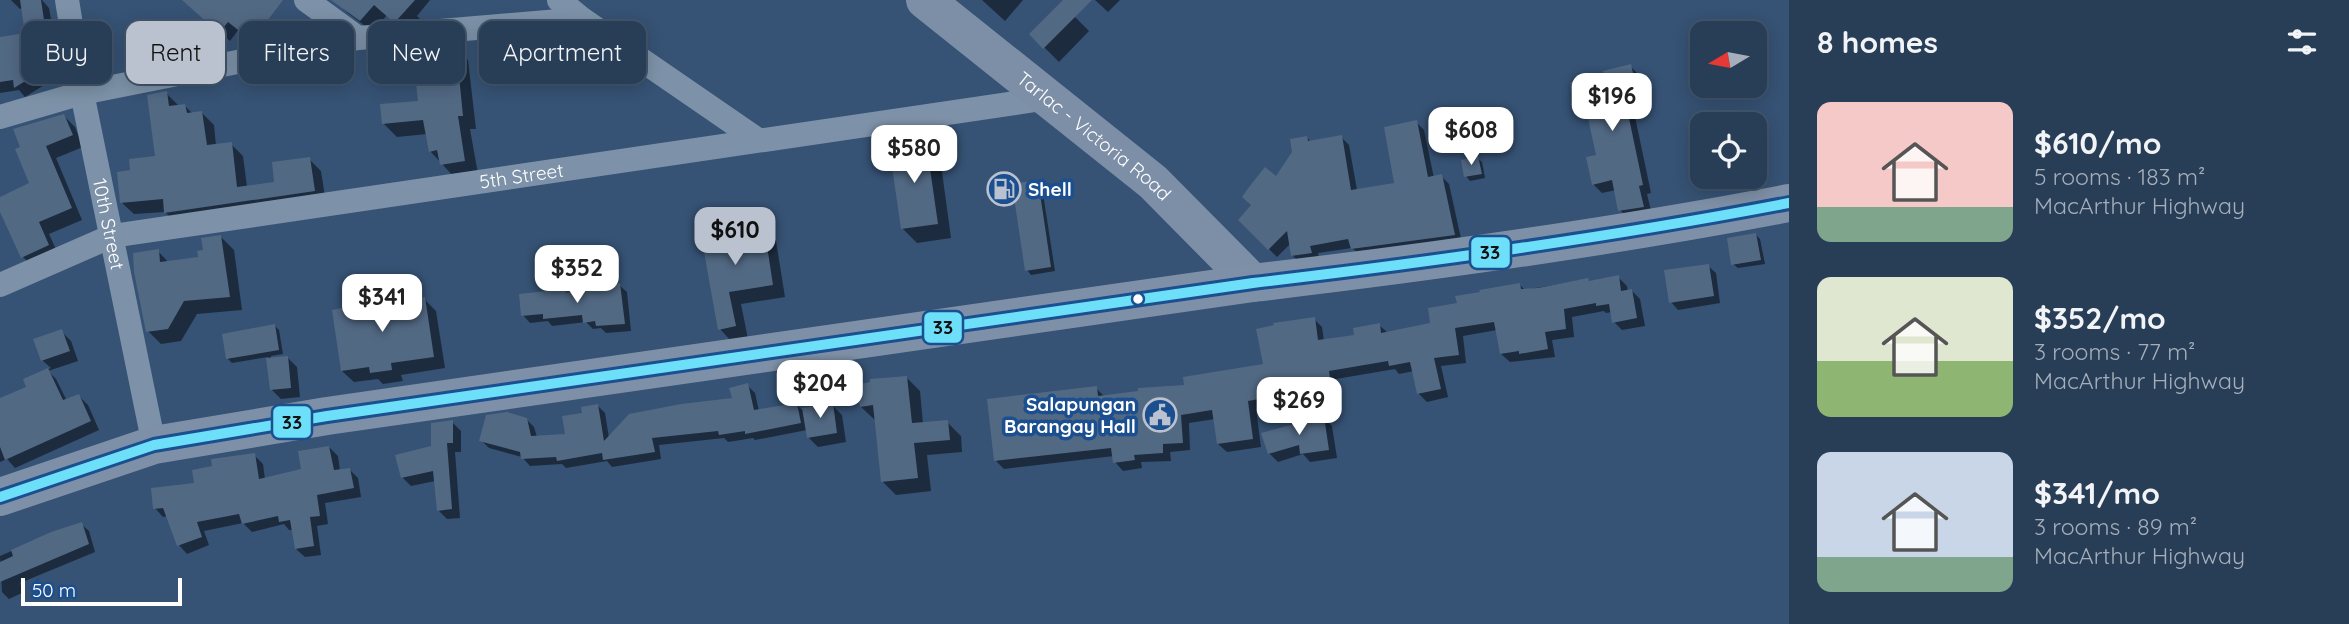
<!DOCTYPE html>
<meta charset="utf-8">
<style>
body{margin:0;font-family:Quicksand,sans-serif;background:#344961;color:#f1f3f6;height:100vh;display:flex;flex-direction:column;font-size:26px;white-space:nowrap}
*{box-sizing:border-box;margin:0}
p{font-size:23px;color:#a5aeba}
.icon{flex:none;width:38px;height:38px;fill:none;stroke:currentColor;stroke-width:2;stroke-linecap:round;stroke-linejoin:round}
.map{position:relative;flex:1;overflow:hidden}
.drawer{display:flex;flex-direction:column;background:#283e57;width:560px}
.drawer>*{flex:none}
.guide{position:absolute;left:21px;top:21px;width:665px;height:63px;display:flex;gap:14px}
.needle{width:46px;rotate:260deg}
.fabs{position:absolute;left:1690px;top:21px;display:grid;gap:14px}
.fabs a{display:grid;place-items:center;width:77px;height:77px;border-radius:14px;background:#283e57;box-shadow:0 4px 18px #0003,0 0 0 2px #44576d;font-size:35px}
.scale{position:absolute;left:21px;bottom:18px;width:161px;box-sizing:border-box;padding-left:7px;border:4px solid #fff;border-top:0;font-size:19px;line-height:24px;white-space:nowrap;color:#fff;-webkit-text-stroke:5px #1b4f8f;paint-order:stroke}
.price{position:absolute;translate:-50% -60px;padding:0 16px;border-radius:14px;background:#fff;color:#222;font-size:23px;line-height:46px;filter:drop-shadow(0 2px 4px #0008)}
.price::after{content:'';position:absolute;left:50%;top:42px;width:21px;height:16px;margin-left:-10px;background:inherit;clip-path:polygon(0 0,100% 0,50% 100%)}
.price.selected{background:#b9c2ce;color:#111}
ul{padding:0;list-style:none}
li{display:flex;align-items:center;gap:21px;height:175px;padding:0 28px}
li span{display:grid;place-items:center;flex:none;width:196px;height:140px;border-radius:14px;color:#555}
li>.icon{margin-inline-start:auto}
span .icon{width:84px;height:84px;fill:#fffc;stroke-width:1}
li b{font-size:30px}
h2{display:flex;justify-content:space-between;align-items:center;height:84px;padding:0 28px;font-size:30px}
.chip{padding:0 24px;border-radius:14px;background:#283e57;box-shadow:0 4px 18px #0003,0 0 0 2px #44576d;font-size:24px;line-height:63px}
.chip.selected{background:#b9c2ce;color:#111}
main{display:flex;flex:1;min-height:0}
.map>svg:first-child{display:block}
.shadow{fill:#0007}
.building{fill:#526984}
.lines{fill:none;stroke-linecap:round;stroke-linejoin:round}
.minor{stroke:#7d92a8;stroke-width:24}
.primary{stroke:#7d8ea7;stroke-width:38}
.trunk{stroke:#7e90a7;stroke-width:38}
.bus-1-casing{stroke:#1b4f8f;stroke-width:16}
.bus-1{stroke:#6ddff8;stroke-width:10}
.bus-dot{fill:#fff;stroke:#1b4f8f;stroke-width:2.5}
.labels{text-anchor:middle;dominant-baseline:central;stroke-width:7;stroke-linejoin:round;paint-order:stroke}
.street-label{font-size:19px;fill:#fff;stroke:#1b4f8f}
.poi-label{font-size:19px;font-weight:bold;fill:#fff;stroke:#1b4f8f;text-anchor:start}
.line-badge{stroke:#1b4f8f;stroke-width:2.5}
.pale-badge-label{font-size:19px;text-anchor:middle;font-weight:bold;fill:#111}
</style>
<main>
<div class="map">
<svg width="1789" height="624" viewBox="0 0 1789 624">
<rect width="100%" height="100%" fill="#365274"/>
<g class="shadow">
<polygon points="11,0 42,0 49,8 53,30 49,30 57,77 25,97 19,90 0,93 0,39 27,34 23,8 20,9"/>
<polygon points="191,0 261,0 230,41 205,20"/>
<polygon points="337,0 430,0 417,16 420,19 409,31 405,31 387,15 373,32 348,13 336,1"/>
<polygon points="982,0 1023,0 1005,21"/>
<polygon points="1095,0 1120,0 1108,12"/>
<polygon points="1075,17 1089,31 1059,62 1031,34"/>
<polygon points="455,46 468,60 476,129 470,129 478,174 455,178 430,151 427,134 397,137 384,124 419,102"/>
<polygon points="1630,66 1639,75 1645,104 1633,107 1651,193 1647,194 1652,215 1629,219 1620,210 1616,190 1602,193 1593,184 1598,157 1589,118 1586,119 1578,110 1607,78"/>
<polygon points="166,93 178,105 185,106 193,114 202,113 214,125 216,146 231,144 243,156 247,187 276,184 309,159 321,171 326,203 178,225 165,212 134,214 121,202 132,172 157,158"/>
<polygon points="64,116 75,127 83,147 56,158 82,220 49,234 59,256 34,268 22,256 0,208 0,199 32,184 17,150"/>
<polygon points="1416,122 1424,130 1434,178 1441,176 1449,184 1462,243 1361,256 1352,248 1318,253 1319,261 1301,264 1293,256 1291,243 1277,257 1240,220 1276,179 1306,137 1311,142 1341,137 1349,145 1357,190 1396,184"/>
<polygon points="926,143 940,157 951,238 917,243 902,228"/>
<polygon points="1477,158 1482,162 1485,178 1470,181 1466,176"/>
<polygon points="1037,182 1042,187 1055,271 1031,275 1027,270"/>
<polygon points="764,228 776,241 785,297 741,304 748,339 732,342 720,329 703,237"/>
<polygon points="1756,235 1760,239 1765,264 1738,268 1733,264"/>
<polygon points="221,237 234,250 242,310 197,314 181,341 161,344 148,331 158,251 169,263 200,258"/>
<polygon points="1708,266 1716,273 1720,303 1678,310 1671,302"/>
<polygon points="1618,277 1627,286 1628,292 1632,291 1640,299 1645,326 1622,330 1614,322 1612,312 1606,313 1604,311 1572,317 1574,337 1552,340 1555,357 1510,362 1501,354 1497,330 1463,336 1466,363 1441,366 1448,397 1427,402 1418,393 1414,371 1399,374 1395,369 1336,379 1338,394 1256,409 1261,447 1227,452 1218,444 1215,419 1189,423 1190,450 1170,452 1171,461 1141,462 1142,468 1123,471 1115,462 1114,456 1004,469 996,461 1096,388 1105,397 1186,387 1265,365 1314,319 1322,327 1324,341 1356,337 1379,325 1388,333 1432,324 1459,304 1520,285 1525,290 1587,279 1590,282"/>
<polygon points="619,285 627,292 631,331 606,333 601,328 593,329 586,322 552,326 548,321 530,323 523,315 565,291 568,294"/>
<polygon points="424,299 436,311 445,368 401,375 403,381 383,384 378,379 354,382 342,371 380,302 383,305"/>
<polygon points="275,326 279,330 283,354 271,356 271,359 287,357 297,367 300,397 281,399 271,389 268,357 232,363 228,359"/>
<polygon points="61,331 71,341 78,361 48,371 56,379 67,401 79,396 88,405 99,430 15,468 7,459 0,462 0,400 29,388 25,380 51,368 42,360"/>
<polygon points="906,377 920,391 923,424 947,422 961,436 962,452 927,455 931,491 896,495 882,481 875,420 861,407 872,383"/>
<polygon points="747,385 755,393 759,411 797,405 802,410 832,405 842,415 846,442 818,447 808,437 807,430 755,440 753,438 728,442 724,438 659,445 661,459 612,467 607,461 566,468 562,464 530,466 522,457 489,448 481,440 526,419 534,427 537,437 567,436 584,414 597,405 605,413 609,438 734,399"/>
<polygon points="1324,418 1332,426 1337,458 1310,462 1303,454 1278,462 1269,453"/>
<polygon points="452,422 461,431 461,452 455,452 460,518 447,519 438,510 435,481 411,486 402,477 433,448"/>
<polygon points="329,447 338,456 340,471 349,469 358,478 361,497 325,503 328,524 317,526 321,555 305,557 296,549 293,530 289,530 284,524 252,532 243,523 204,531 209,545 187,554 179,545 168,516 163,517 155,508 254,455 263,464 265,479 303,470"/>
<polygon points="81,524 89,531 95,552 20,583 24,592 9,599 2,592 0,556 51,534"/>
</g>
<g class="building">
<polygon points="20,0 41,0 44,20 40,21 48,67 14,88 13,80 0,82 0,37 25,33"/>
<polygon points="182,0 283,0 252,41 228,22 219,33"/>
<polygon points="331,0 415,0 397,20 391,20 374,5 360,21"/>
<polygon points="1063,0 1092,0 1043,49 1029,34"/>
<polygon points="456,45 463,116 458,116 465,161 440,165 437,150 429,152 423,120 382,124 380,104 418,101 412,48"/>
<polygon points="1631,64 1638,96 1625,99 1643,185 1639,186 1644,207 1618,211 1612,180 1592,185 1586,157 1596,155 1586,109 1576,111 1570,83 1605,77 1603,71"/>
<polygon points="167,91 169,106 185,104 187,113 202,111 207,145 232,142 237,187 274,182 272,162 310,157 315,191 164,213 163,199 120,203 117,172 130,170 129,159 155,156 147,95"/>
<polygon points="64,114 73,135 46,146 72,208 39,222 49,245 21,258 0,212 0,197 29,183 15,149 20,147 13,129"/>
<polygon points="1417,120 1428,177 1442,174 1455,235 1351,249 1348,239 1310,246 1312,253 1291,256 1287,231 1268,250 1238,220 1251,205 1242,197 1249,187 1265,167 1276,176 1292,152 1290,139 1307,136 1308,141 1342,135 1351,190 1394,183 1384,127"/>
<polygon points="926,141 938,224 901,229 889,146"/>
<polygon points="1478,156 1482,174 1464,177 1461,160"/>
<polygon points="1038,180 1051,267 1025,271 1012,184"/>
<polygon points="764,226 773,285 729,292 736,326 718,330 701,235"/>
<polygon points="1756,233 1761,260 1731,265 1727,238"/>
<polygon points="221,235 230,297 184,301 168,329 146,332 134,272 133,253 159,249 160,262 198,257 197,251 203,250 201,238"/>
<polygon points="1709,264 1714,296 1669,303 1664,270"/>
<polygon points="1619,275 1621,291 1632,289 1637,318 1612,323 1609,304 1596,306 1596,303 1564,309 1566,329 1545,332 1548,349 1519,354 1519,351 1500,354 1494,322 1455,328 1459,355 1434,358 1441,389 1417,394 1410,362 1389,366 1388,361 1329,371 1331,386 1248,401 1253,439 1217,444 1212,410 1181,415 1183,443 1163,444 1163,453 1134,455 1135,460 1113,463 1111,448 994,461 987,399 1097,386 1098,396 1138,391 1138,388 1184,385 1183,377 1263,364 1256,329 1274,325 1273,323 1315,317 1318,340 1354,335 1353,328 1380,323 1381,333 1430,323 1428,308 1457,303 1455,296 1480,292 1479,290 1520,283 1521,289 1538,288 1588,278 1589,281"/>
<polygon points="620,283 625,324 596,326 595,321 583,323 582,315 543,319 543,314 521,316 519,294 565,289 566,293"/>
<polygon points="425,297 434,357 391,363 392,370 370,373 369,367 341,371 332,310 381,300 381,304"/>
<polygon points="275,324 279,350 226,359 222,334"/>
<polygon points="62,329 70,351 41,361 33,339"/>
<polygon points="288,356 291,388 270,390 266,358"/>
<polygon points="48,368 63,400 79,394 91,421 5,460 0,447 0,398 26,387 23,379"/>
<polygon points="907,376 912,423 948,420 950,440 914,443 918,478 881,482 873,405 860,407 855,385 870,382 870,379"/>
<polygon points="748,383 754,410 797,403 801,423 745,434 745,431 719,435 718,431 652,438 655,452 603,460 602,453 557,461 556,457 521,459 520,452 479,441 486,415 507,412 527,418 531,436 565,434 562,416 582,413 581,407 598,404 604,441 629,414 681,404 732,398 729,388"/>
<polygon points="833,403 837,433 807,438 802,408"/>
<polygon points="1324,416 1329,450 1300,454 1299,445 1268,454 1261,433"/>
<polygon points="453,420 453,443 447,443 452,509 437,511 433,471 401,478 395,455 431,446 431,423"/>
<polygon points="329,446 334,470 350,468 354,488 317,495 320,516 310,517 314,546 295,549 290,520 279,522 278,516 242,524 239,514 197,522 202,537 177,546 163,508 153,509 151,488 194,483 192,470 212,466 211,459 255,453 259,479 301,469 298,451"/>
<polygon points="82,522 89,544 0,582 0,562 13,556 11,550 51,532"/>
</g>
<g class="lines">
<g class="minor">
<path id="s1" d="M67,0L82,93L154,445"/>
<polyline points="306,0 358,38"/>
<polyline points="559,0 582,19 758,140"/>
<polyline points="0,117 82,93 358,38 582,19"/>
<path id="s2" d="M0,285L112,236L1049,98"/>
</g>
<path class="primary" id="s3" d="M925,0L1153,182L1253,283"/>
<path class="trunk" d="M0,497L154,445L327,416L1253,283C1432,262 1612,237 1789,203"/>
<defs>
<path id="bus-1" d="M0,497L154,445L327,416L1253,283C1432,262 1612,237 1789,203"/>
</defs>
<use href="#bus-1" class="bus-1-casing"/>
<use href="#bus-1" class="bus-1"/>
</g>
<defs>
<symbol id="fuel-ring" viewBox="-11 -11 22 22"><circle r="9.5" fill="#1b4f8f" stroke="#b9c2ce" stroke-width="1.5"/><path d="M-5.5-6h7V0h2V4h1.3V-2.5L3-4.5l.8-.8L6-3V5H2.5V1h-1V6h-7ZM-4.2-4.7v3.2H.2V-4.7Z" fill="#b9c2ce"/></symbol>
<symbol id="civic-ring" viewBox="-11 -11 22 22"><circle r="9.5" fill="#1b4f8f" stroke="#b9c2ce" stroke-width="1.5"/><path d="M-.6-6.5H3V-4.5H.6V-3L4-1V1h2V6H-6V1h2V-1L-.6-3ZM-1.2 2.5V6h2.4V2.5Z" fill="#b9c2ce"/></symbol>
</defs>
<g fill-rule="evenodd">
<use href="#fuel-ring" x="985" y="170" width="38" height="38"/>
<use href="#civic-ring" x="1141" y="396" width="38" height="38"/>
</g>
<circle class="bus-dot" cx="1138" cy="299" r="6"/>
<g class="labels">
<g class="street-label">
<text stroke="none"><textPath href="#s3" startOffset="217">Tarlac - Victoria Road</textPath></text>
<text stroke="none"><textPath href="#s2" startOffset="536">5th Street</textPath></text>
<text stroke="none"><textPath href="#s1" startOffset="228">10th Street</textPath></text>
</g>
<g class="poi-label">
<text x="1028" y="189">Shell</text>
<text x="1136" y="404" text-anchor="end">Salapungan<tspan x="1136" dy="22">Barangay Hall</tspan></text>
</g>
</g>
<g class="line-badge">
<rect x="1470" y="236" width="41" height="33" rx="7" fill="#6ddff8"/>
<rect x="923" y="311" width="40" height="33" rx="7" fill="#6ddff8"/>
<rect x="272" y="405" width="40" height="34" rx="7" fill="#6ddff8"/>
</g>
<g class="pale-badge-label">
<text x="1490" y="259">33</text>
<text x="943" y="334">33</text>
<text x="292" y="429">33</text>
</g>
</svg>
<div class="fabs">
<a><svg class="needle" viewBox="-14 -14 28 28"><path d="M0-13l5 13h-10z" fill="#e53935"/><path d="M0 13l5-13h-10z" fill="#a5aeba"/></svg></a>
<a><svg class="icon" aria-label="locate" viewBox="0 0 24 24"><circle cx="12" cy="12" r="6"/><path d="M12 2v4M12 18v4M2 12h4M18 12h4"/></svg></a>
</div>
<div class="scale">50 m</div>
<b class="price" style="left:1612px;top:133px">$196</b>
<b class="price" style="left:1471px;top:167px">$608</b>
<b class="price" style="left:914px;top:185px">$580</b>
<b class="price selected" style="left:735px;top:267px">$610</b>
<b class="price" style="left:577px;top:305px">$352</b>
<b class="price" style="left:382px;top:334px">$341</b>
<b class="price" style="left:820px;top:420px">$204</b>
<b class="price" style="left:1299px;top:437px">$269</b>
<div class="guide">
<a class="chip">Buy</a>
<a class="chip selected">Rent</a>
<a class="chip">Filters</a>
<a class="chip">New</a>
<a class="chip">Apartment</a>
</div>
</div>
<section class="drawer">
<h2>8 homes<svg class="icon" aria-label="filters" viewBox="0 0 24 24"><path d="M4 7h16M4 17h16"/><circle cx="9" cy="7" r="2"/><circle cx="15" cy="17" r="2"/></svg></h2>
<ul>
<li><span style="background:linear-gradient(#f6c9c9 75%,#7fa58c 0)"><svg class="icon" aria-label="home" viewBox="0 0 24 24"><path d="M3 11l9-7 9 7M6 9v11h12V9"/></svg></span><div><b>$610/mo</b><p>5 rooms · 183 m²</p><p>MacArthur Highway</p></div></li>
<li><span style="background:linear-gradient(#dfe7d0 60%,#8fb573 0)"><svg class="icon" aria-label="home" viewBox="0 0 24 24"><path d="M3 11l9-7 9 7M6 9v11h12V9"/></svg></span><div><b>$352/mo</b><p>3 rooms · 77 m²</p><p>MacArthur Highway</p></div></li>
<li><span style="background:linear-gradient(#c9d6e8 75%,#7fa58c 0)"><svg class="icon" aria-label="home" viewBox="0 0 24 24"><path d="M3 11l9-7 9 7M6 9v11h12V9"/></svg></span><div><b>$341/mo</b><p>3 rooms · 89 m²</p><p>MacArthur Highway</p></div></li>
</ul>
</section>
</main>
